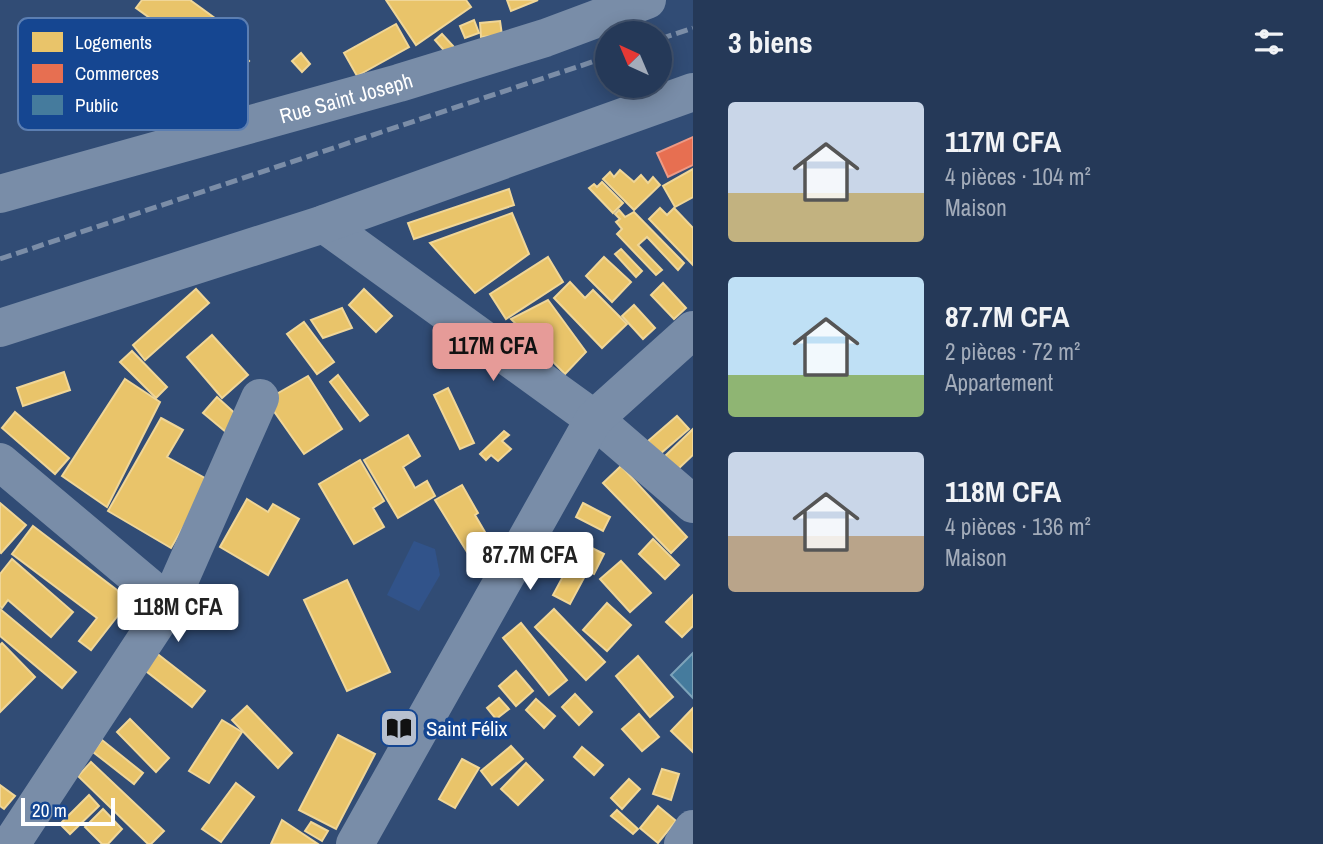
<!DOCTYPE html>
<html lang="fr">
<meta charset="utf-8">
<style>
body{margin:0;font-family:"Archivo Narrow",sans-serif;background:#314461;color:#f1f3f6;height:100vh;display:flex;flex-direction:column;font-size:26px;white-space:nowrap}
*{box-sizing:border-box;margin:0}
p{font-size:23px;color:#a3acba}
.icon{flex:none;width:38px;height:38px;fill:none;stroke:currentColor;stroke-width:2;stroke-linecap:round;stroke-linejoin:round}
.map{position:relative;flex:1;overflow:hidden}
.sheet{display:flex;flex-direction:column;background:#253958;width:630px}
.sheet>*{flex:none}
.needle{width:46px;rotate:316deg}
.controls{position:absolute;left:595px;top:21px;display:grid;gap:14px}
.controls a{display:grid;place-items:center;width:77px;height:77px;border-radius:50%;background:#253958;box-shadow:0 4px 18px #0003,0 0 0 2px #42536e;font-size:35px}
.scale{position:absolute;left:21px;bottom:18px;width:94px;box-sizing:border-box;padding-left:7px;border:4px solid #fff;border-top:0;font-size:19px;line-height:24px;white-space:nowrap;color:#fff;-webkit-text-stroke:5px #154691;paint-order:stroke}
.price{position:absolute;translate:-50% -60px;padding:0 16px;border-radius:7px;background:#fff;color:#222;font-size:23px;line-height:46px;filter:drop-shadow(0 2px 4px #0008)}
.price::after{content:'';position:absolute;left:50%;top:42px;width:21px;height:16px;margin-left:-10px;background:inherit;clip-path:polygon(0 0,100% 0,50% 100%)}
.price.active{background:#e69b98;color:#111}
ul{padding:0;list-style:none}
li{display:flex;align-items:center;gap:21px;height:175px;padding:0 35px}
li span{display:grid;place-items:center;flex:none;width:196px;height:140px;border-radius:7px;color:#555}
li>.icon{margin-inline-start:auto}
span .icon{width:84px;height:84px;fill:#fffc;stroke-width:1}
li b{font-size:30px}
h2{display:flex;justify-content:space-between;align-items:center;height:84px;padding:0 35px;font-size:30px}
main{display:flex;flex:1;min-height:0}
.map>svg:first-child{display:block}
.water{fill:#31538a}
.homes{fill:#e9c46a;stroke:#f0d697;stroke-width:2}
.shops{fill:#e76f51;stroke:#ee9a85;stroke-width:2}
.public{fill:#457b9d;stroke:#7da3ba;stroke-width:2}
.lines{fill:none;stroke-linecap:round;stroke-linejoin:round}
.minor{stroke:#798da8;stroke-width:38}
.rail{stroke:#7b8da7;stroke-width:5;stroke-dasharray:12 5;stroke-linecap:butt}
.labels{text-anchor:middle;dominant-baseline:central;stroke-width:7;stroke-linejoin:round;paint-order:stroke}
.street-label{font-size:21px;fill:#fff;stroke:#154691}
.poi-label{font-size:21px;fill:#fff;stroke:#154691;text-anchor:start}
.key{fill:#154691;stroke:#5b7eb2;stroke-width:2}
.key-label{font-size:19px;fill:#fff}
</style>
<main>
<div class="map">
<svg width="693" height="844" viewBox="0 0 693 844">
<rect width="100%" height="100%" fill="#314c75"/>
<polygon class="water" points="414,541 435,549 440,575 419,611 387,595"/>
<g class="homes">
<polygon points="142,0 190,0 234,32 212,63 136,8"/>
<polygon points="386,0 466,0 471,7 416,45"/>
<polygon points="507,0 538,0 511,11"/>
<polygon points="474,20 479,33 465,38 460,26"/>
<polygon points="500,21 502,35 481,37 480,23"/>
<polygon points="396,24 409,47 357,76 344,53"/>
<polygon points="442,34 455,48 447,54 435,40"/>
<polygon points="234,46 249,61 230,80 215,65"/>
<polygon points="301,53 310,64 302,72 292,61"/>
<polygon points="693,169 693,197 675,207 663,186"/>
<polygon points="620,170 634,182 641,175 648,183 653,177 660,185 634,210 603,179 610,172 614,177"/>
<polygon points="602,182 623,203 613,213 589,188 594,184 597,187"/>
<polygon points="509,189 514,205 414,239 408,223"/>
<polygon points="660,208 667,215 674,208 693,228 693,265 649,219"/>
<polygon points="619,210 625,217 634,212 684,263 678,270 647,237 638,245 662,270 656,275 617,234 622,229 616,222 620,219 615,214"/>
<polygon points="512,213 529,254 475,293 430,243"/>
<polygon points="621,249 642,271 636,277 615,254"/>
<polygon points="548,257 563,282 506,319 490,294"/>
<polygon points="604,257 631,282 612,302 586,276"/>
<polygon points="570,282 585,298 593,290 627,324 602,348 554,298"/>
<polygon points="663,283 686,308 674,319 651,295"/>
<polygon points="196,289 209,303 145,360 133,345"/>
<polygon points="364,289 392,316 376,332 349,305"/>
<polygon points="548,300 586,352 565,374 511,319"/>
<polygon points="634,305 655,328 643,339 622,316"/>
<polygon points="342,308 352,328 323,338 311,320"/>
<polygon points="304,322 334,362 317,374 287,334"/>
<polygon points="212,335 248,375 222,398 187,357"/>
<polygon points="132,351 167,387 156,398 120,362"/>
<polygon points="64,372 70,390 23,406 17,388"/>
<polygon points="338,375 368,415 360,421 330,382"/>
<polygon points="308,376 342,429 304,454 266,400"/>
<polygon points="125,379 160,402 107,507 62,476"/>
<polygon points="448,388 474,443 460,449 434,395"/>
<polygon points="217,397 239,417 226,432 203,413"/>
<polygon points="15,412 69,458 55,474 2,428"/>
<polygon points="677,416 689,429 660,454 648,441"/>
<polygon points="161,418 183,430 167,457 210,481 171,548 108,511"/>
<polygon points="693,429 693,455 678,469 665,456"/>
<polygon points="504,431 509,435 502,441 511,449 498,461 491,455 486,460 480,454"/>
<polygon points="408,435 420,456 403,467 415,488 427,481 435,496 398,518 364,460"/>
<polygon points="360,460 384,501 373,508 384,527 354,544 319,484"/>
<polygon points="621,466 687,537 671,553 603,483"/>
<polygon points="462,485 478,513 475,515 489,539 467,552 435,500"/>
<polygon points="247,499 268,512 273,504 299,519 268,575 220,547"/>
<polygon points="0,503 26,525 1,553 0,552"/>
<polygon points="583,503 610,517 603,531 576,517"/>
<polygon points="33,526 130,600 91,650 79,641 97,618 12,554"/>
<polygon points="653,539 679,565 665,579 639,554"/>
<polygon points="578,541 604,554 594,574 568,561"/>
<polygon points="12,559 73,612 51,637 8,600 2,608 0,606 0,574"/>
<polygon points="621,561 651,593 630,612 600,579"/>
<polygon points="568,567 585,576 570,604 553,595"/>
<polygon points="347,580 390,672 347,691 304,600"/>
<polygon points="693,595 693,626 682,637 666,622"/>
<polygon points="607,603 631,625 607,651 583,630"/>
<polygon points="0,609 76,672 62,688 0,636"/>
<polygon points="554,609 605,662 586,680 535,627"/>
<polygon points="521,623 567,680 549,695 503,638"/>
<polygon points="2,643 35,677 0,712 0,645"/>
<polygon points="155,652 205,691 192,707 142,668"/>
<polygon points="638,656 673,697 650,717 616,676"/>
<polygon points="516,671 533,691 516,706 499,686"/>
<polygon points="575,694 592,712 579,725 562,707"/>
<polygon points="499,698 509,709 496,719 487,708"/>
<polygon points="536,699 555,716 544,728 526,710"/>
<polygon points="247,706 292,753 278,768 232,720"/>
<polygon points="693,708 693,752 671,731"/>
<polygon points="639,714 659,737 642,751 622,729"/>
<polygon points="130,719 169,758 156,772 117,732"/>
<polygon points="222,720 242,732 209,783 189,771"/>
<polygon points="338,735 375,754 336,829 299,810"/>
<polygon points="102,740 143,773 134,784 93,752"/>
<polygon points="511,746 523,759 492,785 481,771"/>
<polygon points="582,747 603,765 594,775 574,757"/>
<polygon points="462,759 479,768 455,808 439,799"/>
<polygon points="91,762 164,831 151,844 148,844 78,776"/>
<polygon points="526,763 543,780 518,805 501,789"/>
<polygon points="662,769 679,774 671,800 653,794"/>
<polygon points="629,779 640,789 622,809 611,798"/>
<polygon points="236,783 254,797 221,842 202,829"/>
<polygon points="0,785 15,796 4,809 0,806"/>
<polygon points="89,795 99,806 70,834 60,824"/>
<polygon points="658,806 676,821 658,843 640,828"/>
<polygon points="103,809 122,829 108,844 102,844 85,827"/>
<polygon points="617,810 638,829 633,834 611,816"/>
<polygon points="282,820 318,844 271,844"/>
<polygon points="311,822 328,831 322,841 305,831"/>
</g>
<polygon class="shops" points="693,137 693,165 668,177 657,153"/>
<polygon class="public" points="693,653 693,698 671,675"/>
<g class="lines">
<g class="minor">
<path id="s1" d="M0,194L399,83L545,38L647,0"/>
<polyline points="324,224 594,419 693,504"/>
<polyline points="0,328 324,224 693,92"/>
<polyline points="0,462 169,604"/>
<polyline points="11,844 169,604 260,398"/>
<polyline points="355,844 594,419 693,330"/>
<polyline points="683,844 693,829"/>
</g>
<g class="rail">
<polyline points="660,39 693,28"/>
<polyline points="0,259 607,57"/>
</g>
</g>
<defs>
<symbol id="library-square" viewBox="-11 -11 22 22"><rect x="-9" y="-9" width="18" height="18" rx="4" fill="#b7c0cf" stroke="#154691"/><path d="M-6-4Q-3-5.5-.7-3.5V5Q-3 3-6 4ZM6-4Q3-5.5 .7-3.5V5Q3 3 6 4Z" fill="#111"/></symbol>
</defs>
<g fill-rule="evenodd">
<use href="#library-square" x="377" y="706" width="44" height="44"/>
</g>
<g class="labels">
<g class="street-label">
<text stroke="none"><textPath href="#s1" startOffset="359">Rue Saint Joseph</textPath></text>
</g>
<g class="poi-label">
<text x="426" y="728">Saint Félix</text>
</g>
</g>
<rect x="18" y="18" width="230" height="112" rx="10" class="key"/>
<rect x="32" y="32" width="31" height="20" fill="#e9c46a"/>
<rect x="32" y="64" width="31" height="19" fill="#e76f51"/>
<rect x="32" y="95" width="31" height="20" fill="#457b9d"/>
<g class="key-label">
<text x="75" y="49">Logements</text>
<text x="75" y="80">Commerces</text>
<text x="75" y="112">Public</text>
</g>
</svg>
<div class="controls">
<a><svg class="needle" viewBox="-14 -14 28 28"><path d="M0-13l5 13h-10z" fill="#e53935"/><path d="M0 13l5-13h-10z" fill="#a3acba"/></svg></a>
</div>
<div class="scale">20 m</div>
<b class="price active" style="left:493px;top:383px">117M CFA</b>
<b class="price" style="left:530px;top:592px">87.7M CFA</b>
<b class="price" style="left:178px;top:644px">118M CFA</b>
</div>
<section class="sheet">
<h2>3 biens<svg class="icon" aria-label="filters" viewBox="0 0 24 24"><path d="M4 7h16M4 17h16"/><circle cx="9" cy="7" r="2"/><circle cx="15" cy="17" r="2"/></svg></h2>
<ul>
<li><span style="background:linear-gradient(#c9d6e8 65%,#c2b280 0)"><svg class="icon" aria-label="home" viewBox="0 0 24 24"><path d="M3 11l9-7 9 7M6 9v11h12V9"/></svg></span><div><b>117M CFA</b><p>4 pièces · 104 m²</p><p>Maison</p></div></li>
<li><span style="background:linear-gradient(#bfe0f5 70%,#8fb573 0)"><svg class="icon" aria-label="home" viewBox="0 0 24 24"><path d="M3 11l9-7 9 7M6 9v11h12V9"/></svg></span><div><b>87.7M CFA</b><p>2 pièces · 72 m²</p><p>Appartement</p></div></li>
<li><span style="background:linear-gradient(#c9d6e8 60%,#b9a48a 0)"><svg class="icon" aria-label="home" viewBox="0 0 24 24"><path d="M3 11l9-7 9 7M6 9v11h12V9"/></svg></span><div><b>118M CFA</b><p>4 pièces · 136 m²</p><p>Maison</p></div></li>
</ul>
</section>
</main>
